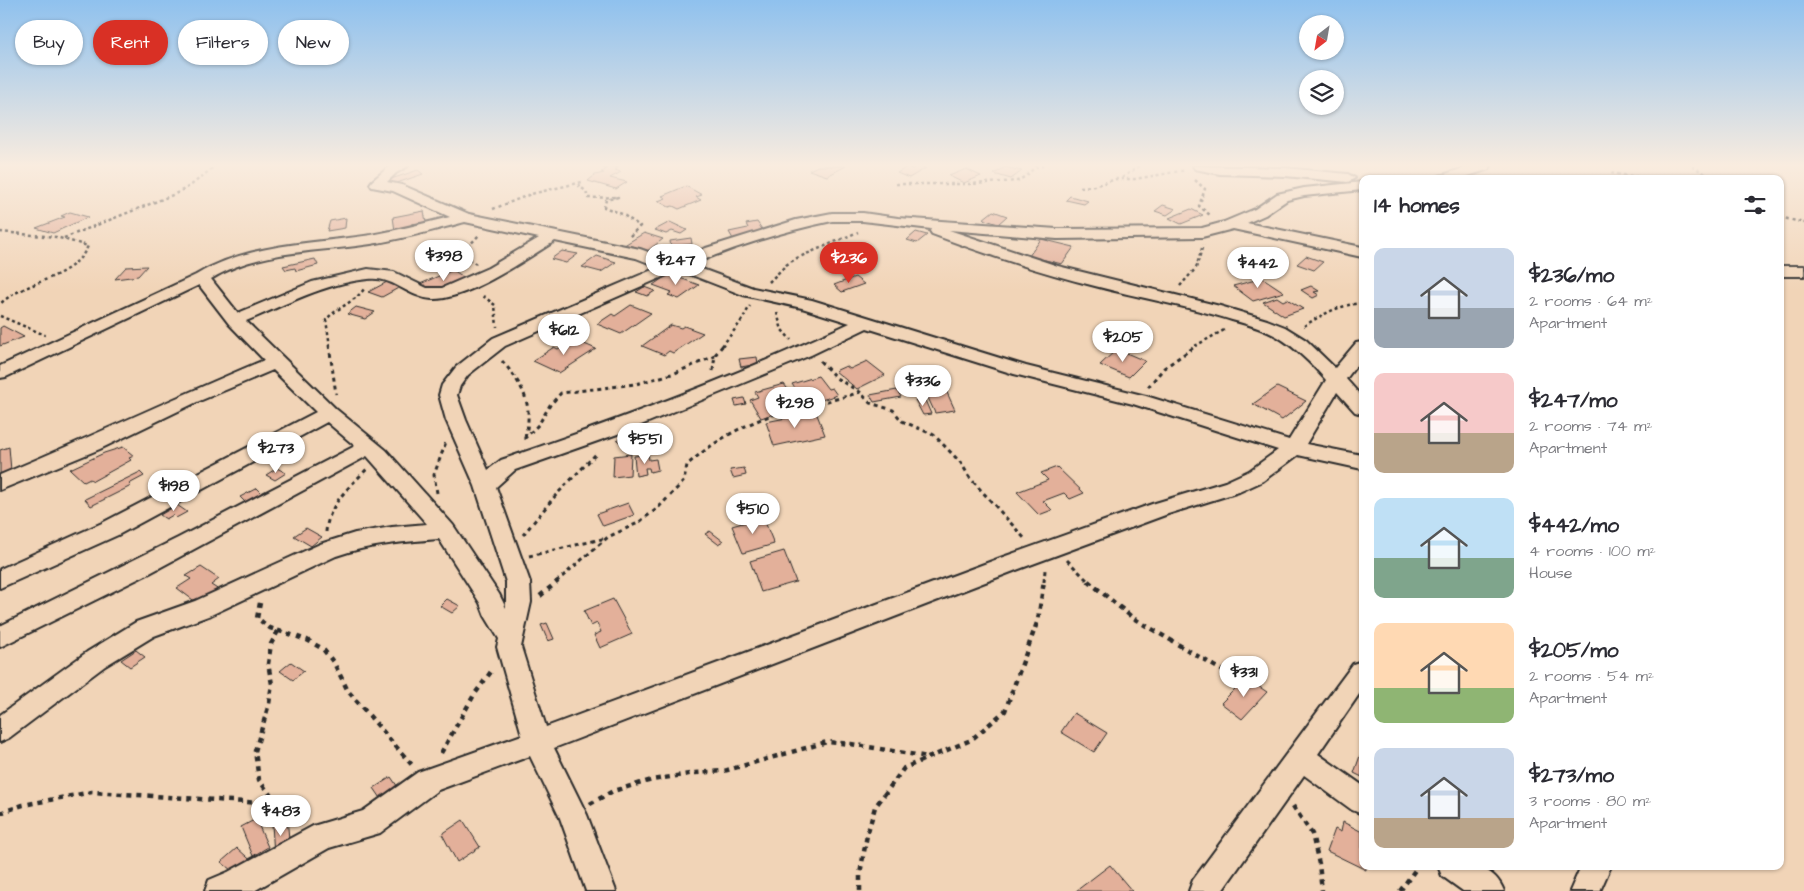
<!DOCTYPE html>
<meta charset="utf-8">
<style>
body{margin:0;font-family:"Architects Daughter",sans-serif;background:#f7f7f7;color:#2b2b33;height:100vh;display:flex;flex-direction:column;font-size:19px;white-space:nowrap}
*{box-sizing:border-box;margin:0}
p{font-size:16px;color:#7c7c81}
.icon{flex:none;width:28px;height:28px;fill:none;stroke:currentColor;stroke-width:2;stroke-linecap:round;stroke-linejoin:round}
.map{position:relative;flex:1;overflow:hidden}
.details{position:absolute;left:1359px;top:175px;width:425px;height:695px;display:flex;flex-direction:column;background:#fff;border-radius:10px;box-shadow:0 1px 4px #0004}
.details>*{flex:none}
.guide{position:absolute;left:15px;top:20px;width:475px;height:45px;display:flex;gap:10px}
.needle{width:32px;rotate:211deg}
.controls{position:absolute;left:1299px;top:15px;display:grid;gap:10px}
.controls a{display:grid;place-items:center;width:45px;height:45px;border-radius:50%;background:#fff;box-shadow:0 1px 4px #0004;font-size:25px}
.price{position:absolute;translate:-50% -42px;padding:0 11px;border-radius:18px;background:#fff;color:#222;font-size:16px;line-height:32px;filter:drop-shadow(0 1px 2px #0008)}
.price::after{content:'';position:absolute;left:50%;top:30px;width:15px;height:11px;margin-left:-8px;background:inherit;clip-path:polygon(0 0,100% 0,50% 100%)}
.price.on{background:#d93025;color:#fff}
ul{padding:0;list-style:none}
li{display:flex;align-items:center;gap:15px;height:125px;padding:0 15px}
li span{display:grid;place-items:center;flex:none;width:140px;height:100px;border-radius:10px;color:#555}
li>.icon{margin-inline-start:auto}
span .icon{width:60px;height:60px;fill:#fffc;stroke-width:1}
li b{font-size:21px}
h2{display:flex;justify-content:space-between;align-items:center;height:60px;padding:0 15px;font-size:21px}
.pill{padding:0 18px;border-radius:22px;background:#fff;box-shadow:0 1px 4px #0004;font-size:18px;line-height:45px}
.pill.on{background:#d93025;color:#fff}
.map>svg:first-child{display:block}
.building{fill:#e3b09a;stroke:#2b2b2b}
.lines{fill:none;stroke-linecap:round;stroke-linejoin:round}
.minor-casing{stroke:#2b2b2b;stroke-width:4}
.path-far2{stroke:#2b2b2b;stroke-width:2.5;stroke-dasharray:3 3;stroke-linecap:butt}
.path-far1{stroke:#2b2b2b;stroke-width:3;stroke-dasharray:4 4;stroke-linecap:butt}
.path{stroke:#2b2b2b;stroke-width:4.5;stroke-dasharray:5 5;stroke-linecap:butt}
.minor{fill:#f1d4b7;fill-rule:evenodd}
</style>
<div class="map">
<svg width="1804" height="891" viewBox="0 0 1804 891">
<rect width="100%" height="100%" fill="#f1d4b7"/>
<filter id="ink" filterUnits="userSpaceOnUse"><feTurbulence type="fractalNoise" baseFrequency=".02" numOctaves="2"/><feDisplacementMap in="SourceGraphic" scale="10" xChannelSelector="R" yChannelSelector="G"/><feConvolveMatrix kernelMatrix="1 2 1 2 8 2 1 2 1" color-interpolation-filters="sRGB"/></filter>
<g filter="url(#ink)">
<g class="building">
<polygon points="608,166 618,168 615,170 621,172 610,178 627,182 616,189 588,181 595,175 604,173 601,172 607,169 603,168"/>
<polygon points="818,166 846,166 827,176 809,170"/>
<polygon points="918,166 926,168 909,178 897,173 907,167 912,169"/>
<polygon points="1005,167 1022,171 1011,179 994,174"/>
<polygon points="966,169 981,176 964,183 949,176"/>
<polygon points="418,170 423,174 391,185 385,181"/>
<polygon points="686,186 702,195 696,197 701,200 679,209 673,206 669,207 658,201 666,198 662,196"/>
<polygon points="1070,196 1088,201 1084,204 1066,200"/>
<polygon points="1163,205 1176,209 1167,215 1155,211"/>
<polygon points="1191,209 1203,215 1181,224 1169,218"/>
<polygon points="424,211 426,222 411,224 412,228 395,231 393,217"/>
<polygon points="993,211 1007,216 998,224 983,219"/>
<polygon points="70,212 88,217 53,233 36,228 65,217 61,216"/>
<polygon points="346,218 345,228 327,231 330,221"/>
<polygon points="670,222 687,230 681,234 672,231 666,234 655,230"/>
<polygon points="757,222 764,232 733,239 729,232 748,228 746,224"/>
<polygon points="916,232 927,235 917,243 907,240"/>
<polygon points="644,233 663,239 645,253 621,247"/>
<polygon points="691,238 692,244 671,247 670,241"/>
<polygon points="1041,239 1074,247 1062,264 1029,256"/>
<polygon points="676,250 685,252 676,258 667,255"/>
<polygon points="562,251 578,254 566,263 551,259"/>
<polygon points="597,256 616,262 601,272 582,267"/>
<polygon points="1306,256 1323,262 1314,270 1297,264"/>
<polygon points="315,259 318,265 296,271 295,268 286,270 283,266"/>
<polygon points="147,266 138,276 115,279 126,267"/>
<polygon points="1242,266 1252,272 1240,276 1231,270"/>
<polygon points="453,270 468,280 434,294 420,284"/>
<polygon points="669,274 699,285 679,299 668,295 672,292 653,285"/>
<polygon points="855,277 864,284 842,292 834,285"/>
<polygon points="1263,278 1284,292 1253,301 1233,286"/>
<polygon points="389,281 402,286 382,297 368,292"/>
<polygon points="1311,286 1319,291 1314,292 1319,295 1313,298 1301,290"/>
<polygon points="644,287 655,291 647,296 636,292"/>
<polygon points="1277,297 1283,301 1287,299 1303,309 1284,316 1263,302"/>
<polygon points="631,305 651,313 621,334 597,324 612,314 615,316"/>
<polygon points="356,307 375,312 365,319 347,314"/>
<polygon points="671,325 681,328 684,326 703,333 673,353 669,351 664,355 642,346"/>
<polygon points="3,326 24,337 0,346 0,328"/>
<polygon points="573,339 596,349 559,373 533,361 554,347 558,349"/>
<polygon points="1117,349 1145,361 1129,377 1100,365"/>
<polygon points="757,357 758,364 741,367 739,359"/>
<polygon points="867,361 885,375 857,389 835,371 846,366 850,369"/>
<polygon points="818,376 828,389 832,388 837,395 806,405 792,384"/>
<polygon points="784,384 800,406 761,418 750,400 758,397 755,392"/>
<polygon points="944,386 955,410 935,413 924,389"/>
<polygon points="1277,387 1306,401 1282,420 1253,404"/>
<polygon points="897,390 901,397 874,402 870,395"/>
<polygon points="744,398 746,404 736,406 734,400"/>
<polygon points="924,398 931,414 923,415 915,400"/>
<polygon points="816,412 825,435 774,446 766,422"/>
<polygon points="625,436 637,447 630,451 617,440"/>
<polygon points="9,447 11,471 0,475 0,450"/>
<polygon points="123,447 134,456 129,458 131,460 93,481 90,479 84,482 70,469 104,453"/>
<polygon points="631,454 630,475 613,477 614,456"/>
<polygon points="648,454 649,460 656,459 658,470 650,472 649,468 645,468 646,474 636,476 634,456"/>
<polygon points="1057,467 1084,493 1070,499 1064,493 1043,501 1052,510 1039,515 1017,492 1048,480 1041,473"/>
<polygon points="277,468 286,473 275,480 266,475"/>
<polygon points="744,468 746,475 733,478 730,470"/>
<polygon points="140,472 144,476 129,484 131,486 91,506 85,499"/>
<polygon points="257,488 264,495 247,504 240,497"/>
<polygon points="750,502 754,511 732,516 729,508"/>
<polygon points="628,503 634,515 603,526 597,514"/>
<polygon points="177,505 187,512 176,518 173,515 166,519 160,515"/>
<polygon points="763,517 774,544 743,553 732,526"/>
<polygon points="306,528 322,537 311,546 294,536"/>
<polygon points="710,531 723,541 718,544 705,534"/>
<polygon points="784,551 796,582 761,592 750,561"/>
<polygon points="201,567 219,579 211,585 222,592 201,606 177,588 191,579 186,576"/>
<polygon points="447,599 460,606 452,613 440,606"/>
<polygon points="613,599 632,634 600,648 594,635 601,632 597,623 591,626 584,611"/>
<polygon points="547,623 554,639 548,641 541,625"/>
<polygon points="136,650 145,657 130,667 121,660"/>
<polygon points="291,662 304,671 293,680 280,671"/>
<polygon points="1246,678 1267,692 1242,719 1221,703"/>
<polygon points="1074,713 1107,733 1094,752 1061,732"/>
<polygon points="1361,753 1362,753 1362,777 1354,773"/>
<polygon points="391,777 402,793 385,804 374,788"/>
<polygon points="287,818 290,849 274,855 272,824"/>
<polygon points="256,819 268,847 253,856 241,827"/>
<polygon points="463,820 480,847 457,862 442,834"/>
<polygon points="1343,822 1362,832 1362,866 1366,866 1366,870 1327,851 1335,829 1341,832"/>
<polygon points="237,848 256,865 241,878 221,862"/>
<polygon points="1110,865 1132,891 1076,891"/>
</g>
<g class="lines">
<defs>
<g id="minor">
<path d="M390,166H408L396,173L387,182L402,185L469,214L640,249L673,261L706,248L796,220L832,213H863L898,218L1057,229L1202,228L1224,222L1255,209L1277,194L1304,188L1362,182V190L1304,196L1287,200L1265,215L1247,223L1362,247V257L1233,229L1202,237L1057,239L949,230L1058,266L1220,306L1267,320L1285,327L1306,340L1335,368L1356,343L1362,342V358L1346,379L1362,397V414L1355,412L1337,392L1306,444L1362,455V469L1298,455L1263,481L1239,492L1168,514L1019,569L554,748L587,815L616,891H586L560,818L530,756L438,790L380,833L329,848L254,891H205L209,880L228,872L313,826L363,811L418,772L522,735L497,647L499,639L485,616L480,603L439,539C404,542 370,544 336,556L211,615L154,636L105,666L9,738L0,742V715L87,652L136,622L195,601L320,544L355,533L392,527L427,524L367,456L148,574L0,647V626L178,538L355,446L327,422L118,535L0,588V569L102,523L316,412L273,370L197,402L100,449L0,490V475C89,438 176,397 264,360L229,324L199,285L6,377L0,378V366L196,275C248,243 313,244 371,235C398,230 424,223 450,217L393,191L372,187L370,184L372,181ZM832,221H863L931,229L930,231L932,234C985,254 1039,272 1095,286C1140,298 1187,306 1232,320C1247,324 1264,329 1278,337C1296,348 1312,364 1326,380L1289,440L1146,396L1026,366L812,300L753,288L691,265C736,246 784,231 832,221ZM465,222L539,238L488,268L442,288H427L394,272L368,269L312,282L238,313L211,279C257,250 319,252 371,244C403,239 434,230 465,222ZM555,241L636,258L659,267L493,338L456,367L442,385L439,395L446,420L475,486L506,582V608L499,594L453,525L386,450L336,409L246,321C285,305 325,283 368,279C394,276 407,297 432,299C466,301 526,259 555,241ZM674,272L689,274L743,295L802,308L850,323C737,376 619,420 501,460L488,470L466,420L457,395L460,386L468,375L505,346ZM867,328L1014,374L1133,404L1278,450L1249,471L1225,482L1152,504L1003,557L546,727L521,647L531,602L530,582L496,487L515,470L629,430L811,355Z"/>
<polygon points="1193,166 1285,168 1348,174 1355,178 1348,182 1285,176 1220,174 1195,169"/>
<polygon points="1471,166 1491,166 1489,169 1459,179 1437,179 1439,176"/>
<rect x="1780" y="266" width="24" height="10"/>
<polygon points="1362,661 1362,690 1318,754 1362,785 1362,814 1352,810 1304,775 1222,891 1189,891 1193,880 1353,664"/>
<path d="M1438,866C1466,866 1492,861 1504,891H1463L1442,876Z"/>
<polygon points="1581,866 1611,866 1600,891 1570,891"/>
</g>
</defs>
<use href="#minor" class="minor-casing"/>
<g class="path-far2">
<polyline points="1692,166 1715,179"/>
<polyline points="1611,173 1653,179"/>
<polyline points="1122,178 1139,166"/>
<polyline points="1195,180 1205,189 1199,206 1210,215"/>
<polyline points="896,184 971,184 1017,181 1026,176 1035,167 1043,166"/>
<polyline points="1080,187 1094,186 1116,179 1135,179 1186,170"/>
<polyline points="493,209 531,194 582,182 579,186 586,191 588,198 618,197 606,200 604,207 622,214 640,226 629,237"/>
<polyline points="1780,217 1804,223"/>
<path d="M0,232L56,237L88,246C71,281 27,279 0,304"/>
<polyline points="64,238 175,194 190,186 215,166"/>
<polyline points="476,264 465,255 464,251 480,234"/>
<polyline points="769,282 786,265 797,258 858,232"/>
<polyline points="1180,286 1196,268 1203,245"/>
<polyline points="483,296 495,305 497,327"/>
<polyline points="777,313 782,330 791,340"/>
<polyline points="0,316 45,335"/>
<path d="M1304,326C1323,314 1339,305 1362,303"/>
<path d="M330,346L326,320C337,307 354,303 364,289"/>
<polyline points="722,346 740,323 750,306"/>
<polyline points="1195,346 1226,329"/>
</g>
<g class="path-far1">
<polyline points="329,345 336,394"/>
<path d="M502,361C523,385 534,405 525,437"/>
<polyline points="820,361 836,378 860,392 870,403 893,410 902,421 934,435 961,463 970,478 1026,540"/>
<polyline points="713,371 715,355 723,345"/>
<polyline points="1148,387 1164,368 1197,345"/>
<polyline points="524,439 539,424 550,405 561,393 636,384 675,373 715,356"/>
<polyline points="437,493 434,475 446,442"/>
<path d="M326,532C328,505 349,487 367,469"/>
<polyline points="523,535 556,495 598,452"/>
<polyline points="529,556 606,538"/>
<polyline points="1067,560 1089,582"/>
<path d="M556,582L608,537L638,523L658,508L684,481L687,465C716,439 751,420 789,410C812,404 837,400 860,392"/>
<polyline points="1044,582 1045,570"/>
</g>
<g class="path">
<polyline points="1088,581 1133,618 1225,672"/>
<polyline points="540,596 558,581"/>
<polyline points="260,603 257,618 270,628 307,640 323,649 334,663 348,691 412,765"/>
<polyline points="278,631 271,644 268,664 272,684 269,704 255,751 259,780 277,804 302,821"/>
<polyline points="441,753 474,695 493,669"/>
<polyline points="590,804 613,791 652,780 695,773 724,771 827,742 851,744 928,757"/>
<polyline points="1293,806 1312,834 1319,864 1322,891"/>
<polyline points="0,813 23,805 92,792 277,804"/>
<polyline points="860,891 860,874 867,835 875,807 904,768 971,740 1005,711 1038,620 1044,581"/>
<polyline points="1400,891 1418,866"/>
</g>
<use href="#minor" class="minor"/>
</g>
</g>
<linearGradient id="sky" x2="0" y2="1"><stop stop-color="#8fc1ee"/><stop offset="0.57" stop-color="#f9ecdf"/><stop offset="1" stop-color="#f9ecdf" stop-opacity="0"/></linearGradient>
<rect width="1804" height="290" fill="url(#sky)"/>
</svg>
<div class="controls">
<a><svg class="needle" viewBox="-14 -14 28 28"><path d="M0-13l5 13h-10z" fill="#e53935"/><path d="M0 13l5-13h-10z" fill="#7c7c81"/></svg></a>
<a><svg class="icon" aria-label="layers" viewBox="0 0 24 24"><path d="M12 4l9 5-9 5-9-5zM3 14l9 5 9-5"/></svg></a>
</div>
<b class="price" style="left:444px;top:282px">$398</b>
<b class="price on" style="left:849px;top:284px">$236</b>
<b class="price" style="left:676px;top:286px">$247</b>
<b class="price" style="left:1258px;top:289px">$442</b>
<b class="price" style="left:564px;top:356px">$612</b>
<b class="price" style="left:1123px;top:363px">$205</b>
<b class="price" style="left:923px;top:407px">$336</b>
<b class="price" style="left:795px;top:429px">$298</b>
<b class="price" style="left:645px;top:465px">$551</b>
<b class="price" style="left:276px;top:474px">$273</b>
<b class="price" style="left:174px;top:512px">$198</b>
<b class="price" style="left:753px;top:535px">$510</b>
<b class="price" style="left:1244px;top:698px">$331</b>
<b class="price" style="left:281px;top:837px">$483</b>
<div class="guide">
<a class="pill">Buy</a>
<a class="pill on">Rent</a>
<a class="pill">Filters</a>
<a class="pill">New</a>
</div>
<section class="details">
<h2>14 homes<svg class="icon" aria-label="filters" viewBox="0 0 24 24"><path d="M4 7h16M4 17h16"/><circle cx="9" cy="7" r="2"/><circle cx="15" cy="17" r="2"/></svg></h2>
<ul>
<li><span style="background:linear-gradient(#c9d6e8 60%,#9aa5b1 0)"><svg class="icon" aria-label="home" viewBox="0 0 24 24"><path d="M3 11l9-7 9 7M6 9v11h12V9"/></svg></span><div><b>$236/mo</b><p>2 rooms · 64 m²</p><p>Apartment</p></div></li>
<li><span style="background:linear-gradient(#f6c9c9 60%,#b9a48a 0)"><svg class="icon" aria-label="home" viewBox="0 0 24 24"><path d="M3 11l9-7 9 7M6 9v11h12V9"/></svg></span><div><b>$247/mo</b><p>2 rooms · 74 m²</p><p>Apartment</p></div></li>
<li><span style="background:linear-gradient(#bfe0f5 60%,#7fa58c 0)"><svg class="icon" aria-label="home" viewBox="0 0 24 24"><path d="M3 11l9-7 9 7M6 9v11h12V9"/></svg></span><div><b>$442/mo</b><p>4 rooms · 100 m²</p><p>House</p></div></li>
<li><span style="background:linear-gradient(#ffd9b3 65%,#8fb573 0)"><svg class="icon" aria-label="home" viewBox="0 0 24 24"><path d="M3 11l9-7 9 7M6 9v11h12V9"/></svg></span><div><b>$205/mo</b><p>2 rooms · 54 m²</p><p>Apartment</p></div></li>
<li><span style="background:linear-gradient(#c9d6e8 70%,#b9a48a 0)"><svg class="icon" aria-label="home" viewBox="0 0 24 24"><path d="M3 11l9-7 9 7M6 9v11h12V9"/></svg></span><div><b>$273/mo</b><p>3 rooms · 80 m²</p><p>Apartment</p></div></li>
</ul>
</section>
</div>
